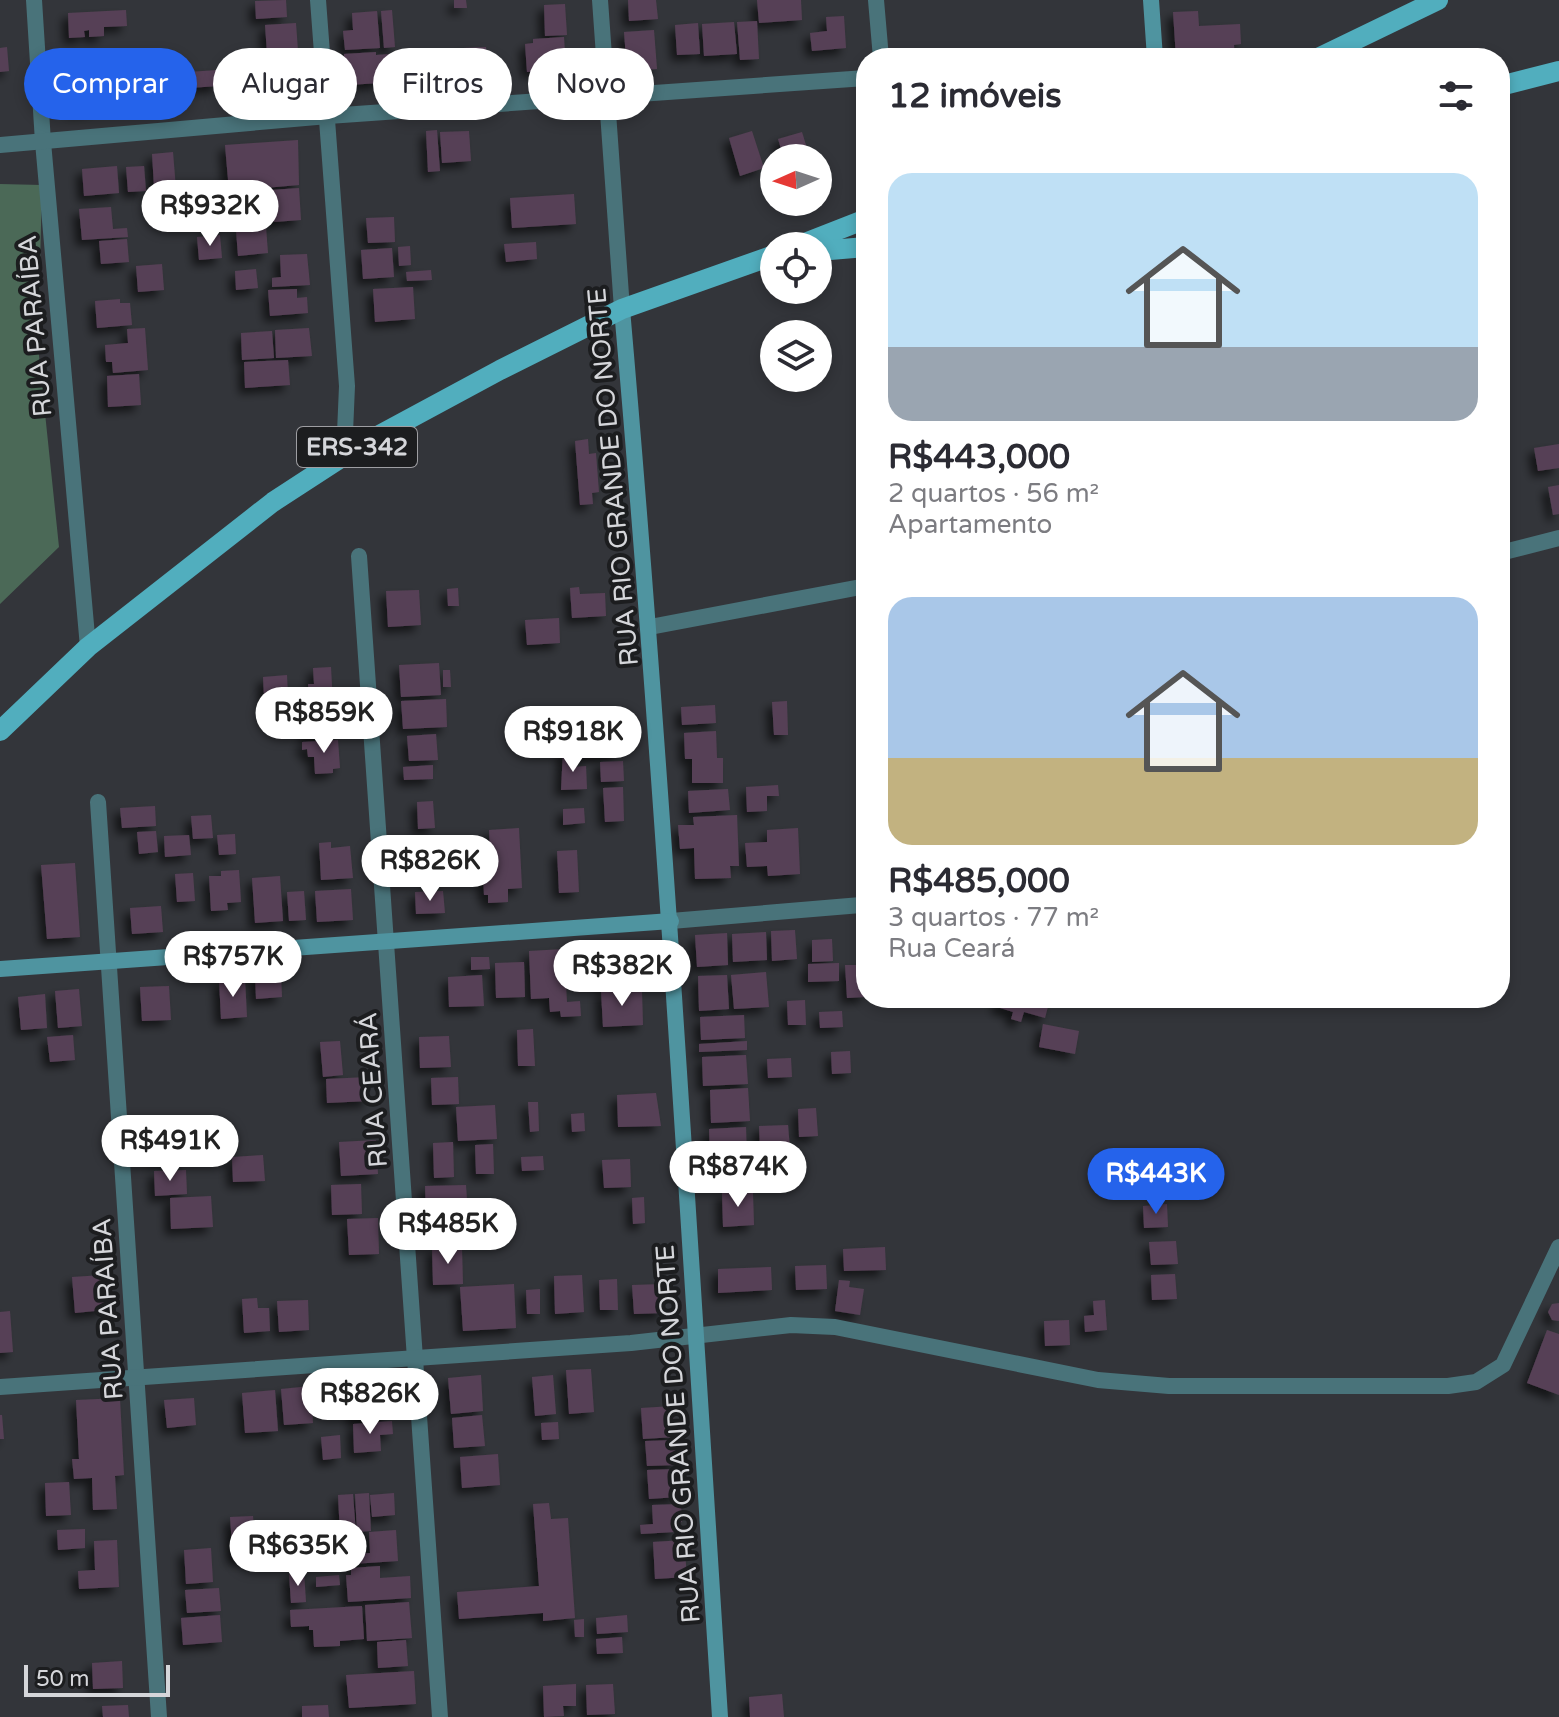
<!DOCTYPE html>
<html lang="pt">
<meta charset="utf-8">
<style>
body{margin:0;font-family:"Varela Round",sans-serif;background:#f2f2f3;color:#2b2b33;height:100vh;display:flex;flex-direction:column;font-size:30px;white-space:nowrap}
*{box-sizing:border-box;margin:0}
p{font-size:26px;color:#7c7c81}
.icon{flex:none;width:44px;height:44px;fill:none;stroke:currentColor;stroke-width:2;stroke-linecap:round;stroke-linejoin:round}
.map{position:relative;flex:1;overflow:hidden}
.panel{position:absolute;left:856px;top:48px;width:654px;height:960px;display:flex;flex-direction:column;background:#fff;border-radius:32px;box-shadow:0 4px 12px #0003}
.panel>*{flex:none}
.guide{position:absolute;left:24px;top:48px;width:712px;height:72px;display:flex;gap:16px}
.needle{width:52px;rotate:267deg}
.buttons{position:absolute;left:760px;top:144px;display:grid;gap:16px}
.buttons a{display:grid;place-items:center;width:72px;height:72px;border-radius:50%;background:#fff;box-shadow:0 4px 12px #0003;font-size:40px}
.scale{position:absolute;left:24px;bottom:20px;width:146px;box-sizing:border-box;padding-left:8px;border:4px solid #d5d6da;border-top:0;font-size:22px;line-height:28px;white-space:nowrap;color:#d5d6da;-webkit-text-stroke:6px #1c1d1f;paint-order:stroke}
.price{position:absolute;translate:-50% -68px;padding:0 18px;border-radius:28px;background:#fff;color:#222;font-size:26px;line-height:52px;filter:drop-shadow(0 2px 4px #0008)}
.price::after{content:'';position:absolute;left:50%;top:48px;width:24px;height:18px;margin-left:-12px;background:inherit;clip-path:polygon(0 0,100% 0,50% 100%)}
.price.selected{background:#2563eb;color:#fff}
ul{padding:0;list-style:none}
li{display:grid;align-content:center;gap:16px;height:424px;padding:0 32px}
li span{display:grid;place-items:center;height:248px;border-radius:24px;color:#555}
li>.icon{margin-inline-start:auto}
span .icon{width:144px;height:144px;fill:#fffc;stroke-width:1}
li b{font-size:34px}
h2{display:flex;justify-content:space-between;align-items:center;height:96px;padding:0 32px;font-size:34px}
.tag{padding:0 28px;border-radius:36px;background:#fff;box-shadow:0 4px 12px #0003;font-size:28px;line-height:72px}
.tag.selected{background:#2563eb;color:#fff}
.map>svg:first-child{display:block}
.forest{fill:#4b6957}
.building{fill:#574056;filter:url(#shadow)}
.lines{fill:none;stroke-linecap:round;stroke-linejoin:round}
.street{stroke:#49737a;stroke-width:16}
.secondary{stroke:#4f94a0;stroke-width:16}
.primary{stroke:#51aebe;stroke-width:20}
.labels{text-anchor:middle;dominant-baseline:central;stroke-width:8;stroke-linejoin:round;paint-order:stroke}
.shield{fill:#1c1d1f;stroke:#9e9ea2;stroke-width:2}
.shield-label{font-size:24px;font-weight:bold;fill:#d5d6da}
.street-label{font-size:26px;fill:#d5d6da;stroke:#1c1d1f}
</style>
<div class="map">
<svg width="1559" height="1717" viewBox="0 0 1559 1717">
<defs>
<filter id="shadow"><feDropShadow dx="-6" dy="6" stdDeviation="4" flood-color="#0009"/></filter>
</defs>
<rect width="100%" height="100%" fill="#33353a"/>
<polygon class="forest" points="0,184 42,185 38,346 59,547 0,604"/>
<g class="building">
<polygon points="286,0 287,17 256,19 255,1"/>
<polygon points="454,0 466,0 467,8 454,8"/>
<polygon points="628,0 656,0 658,19 629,21"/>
<polygon points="757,0 801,0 802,20 759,23"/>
<polygon points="565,4 567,35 545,36 544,5"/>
<polygon points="126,10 127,26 104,27 104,36 89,37 89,30 84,31 85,37 69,38 68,13"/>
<polygon points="392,10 395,47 384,48 381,11"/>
<polygon points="377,11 380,48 345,50 343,31 353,30 352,13"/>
<polygon points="1198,11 1199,26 1240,24 1241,44 1234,45 1235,58 1176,58 1173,12"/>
<polygon points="844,16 846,48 812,51 810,33 827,31 826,17"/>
<polygon points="757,21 759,59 740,60 737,22"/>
<polygon points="734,22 737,54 704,56 702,24"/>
<polygon points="296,23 298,51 267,53 265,25"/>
<polygon points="698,23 700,54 677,55 675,25"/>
<polygon points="654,30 657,69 627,71 624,32"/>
<polygon points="564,37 565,53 560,53 561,63 543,64 544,71 527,72 525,44 533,43 533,39"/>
<polygon points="7,47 9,71 0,72 0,48"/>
<polygon points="486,47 488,77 465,78 463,48"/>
<polygon points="376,52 376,55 421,52 423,76 379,79 380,83 349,85 349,70 344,70 344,54"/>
<polygon points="290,64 292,92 272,93 270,65"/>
<polygon points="176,66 178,92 145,93 143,68"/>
<polygon points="218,70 219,86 189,88 188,72"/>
<polygon points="97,82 98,101 94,101 95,109 73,111 71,84"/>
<polygon points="437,130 440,171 428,172 426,131"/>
<polygon points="469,131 471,161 442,163 440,132"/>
<polygon points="752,131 764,168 740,176 729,138"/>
<polygon points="802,132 810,158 784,158 778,139"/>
<polygon points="298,140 299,185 229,191 225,145"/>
<polygon points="173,152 177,201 155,203 152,154"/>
<polygon points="117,166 119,193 84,196 82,169"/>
<polygon points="144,166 146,191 128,192 126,167"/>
<polygon points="299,188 301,220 274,222 271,190"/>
<polygon points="574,194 576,224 512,228 510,198"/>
<polygon points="111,207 113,229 127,228 128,237 82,240 79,209"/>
<polygon points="394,217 395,242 368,243 366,218"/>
<polygon points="266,227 268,253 238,256 236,230"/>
<polygon points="220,235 222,258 199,260 197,237"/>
<polygon points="127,239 129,262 101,264 99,241"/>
<polygon points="536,242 537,259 506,262 504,244"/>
<polygon points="410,246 411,265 399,266 398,247"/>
<polygon points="392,248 394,277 363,279 361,250"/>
<polygon points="307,254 310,285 272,287 272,278 281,277 280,255"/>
<polygon points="162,264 164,290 138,292 136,266"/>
<polygon points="256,269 258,288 236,290 235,271"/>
<polygon points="431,270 432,280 407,281 406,272"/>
<polygon points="413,287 415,319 375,322 373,289"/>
<polygon points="297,289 297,298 307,297 308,313 270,316 268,290"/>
<polygon points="120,299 120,303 130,303 132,325 97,328 95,301"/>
<polygon points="145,328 148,370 113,373 112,362 106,362 105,345 128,343 127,329"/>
<polygon points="309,328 312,356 276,358 275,330"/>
<polygon points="272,331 274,358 242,360 241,333"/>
<polygon points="288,360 290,385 245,388 244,362"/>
<polygon points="139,374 141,405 108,407 107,376"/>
<polygon points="588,439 589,454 596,453 599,492 592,493 593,504 580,505 575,441"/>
<polygon points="1559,444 1559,468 1538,471 1534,448"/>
<polygon points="1559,485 1559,514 1553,515 1548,487"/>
<polygon points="579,587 580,594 605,593 606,616 572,618 570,588"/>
<polygon points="458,588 459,606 448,606 447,589"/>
<polygon points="419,590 421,625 388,627 386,591"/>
<polygon points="559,618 560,643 527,645 525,620"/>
<polygon points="439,663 441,695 401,697 399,665"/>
<polygon points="331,667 333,704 316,706 316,700 309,701 308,684 314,684 313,668"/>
<polygon points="443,670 450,670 451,687 443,687"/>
<polygon points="287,675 288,695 264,697 263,677"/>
<polygon points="446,699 447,727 403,729 401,701"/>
<polygon points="787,701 788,735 774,735 772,702"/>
<polygon points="715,705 716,723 682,725 681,707"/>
<polygon points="336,714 337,736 306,738 304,716"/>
<polygon points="603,720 603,733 617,732 618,754 576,756 575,721"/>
<polygon points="716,731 717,758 723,758 723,783 692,783 692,759 685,759 684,733"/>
<polygon points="436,734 438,760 409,761 407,736"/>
<polygon points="338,740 340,768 333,769 333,773 315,774 314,757 308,757 307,749 302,750 302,742"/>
<polygon points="563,750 573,750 573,767 586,766 587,789 561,790"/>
<polygon points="623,761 624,781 601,782 600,762"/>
<polygon points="433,765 433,779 404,780 403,767"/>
<polygon points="778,785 779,796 767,796 767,811 747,812 746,787"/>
<polygon points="623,787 624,821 605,822 603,788"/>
<polygon points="728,789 730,810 689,813 688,791"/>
<polygon points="433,801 435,828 418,829 417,802"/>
<polygon points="155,806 156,826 122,828 120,808"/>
<polygon points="584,808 585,823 563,825 563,809"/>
<polygon points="211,815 213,838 193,839 191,816"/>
<polygon points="737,815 739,866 730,866 731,878 695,879 694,848 680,849 678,825 694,825 693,817"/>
<polygon points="519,828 522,888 508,889 508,902 488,903 488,895 484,895 483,875 491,875 489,830"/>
<polygon points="798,828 800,874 768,876 767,866 747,867 745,843 767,842 767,830"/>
<polygon points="156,831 158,852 139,854 137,832"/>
<polygon points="235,834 236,854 219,855 217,835"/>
<polygon points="189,835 191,855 165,857 164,836"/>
<polygon points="331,842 331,848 350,846 353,878 321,880 319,843"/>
<polygon points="478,846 479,867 437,870 436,848"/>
<polygon points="577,850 579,892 559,893 557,851"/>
<polygon points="75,863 80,937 47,939 41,865"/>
<polygon points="239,870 241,902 227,903 228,910 211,911 209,876 221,876 221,871"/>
<polygon points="193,873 195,901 177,902 175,874"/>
<polygon points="280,876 283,921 255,923 252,878"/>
<polygon points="351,889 353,920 317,922 315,891"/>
<polygon points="304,891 306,920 289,921 287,892"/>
<polygon points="443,891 445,913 416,914 415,892"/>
<polygon points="161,906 163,932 132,934 130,908"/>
<polygon points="795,930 797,959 772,961 771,931"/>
<polygon points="766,932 767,960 733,962 732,934"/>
<polygon points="727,933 728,965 697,967 695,935"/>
<polygon points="832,939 833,961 812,962 812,940"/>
<polygon points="564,949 567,1002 580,1001 581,1016 561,1017 560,1011 550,1012 549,998 531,999 529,951"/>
<polygon points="631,949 633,984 601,986 600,951"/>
<polygon points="471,957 489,957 490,969 471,970"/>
<polygon points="524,962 525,997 496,998 495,963"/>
<polygon points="839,963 839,981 808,982 808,964"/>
<polygon points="845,965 866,965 866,997 847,998"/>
<polygon points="766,972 769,1007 734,1009 731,975"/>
<polygon points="281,974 282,997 256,999 255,975"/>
<polygon points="482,975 484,1006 449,1007 448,977"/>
<polygon points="727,975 729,1009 699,1011 698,976"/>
<polygon points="245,979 247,1017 221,1019 219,980"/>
<polygon points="169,986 171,1020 142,1021 140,987"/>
<polygon points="79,989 82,1026 58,1028 55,991"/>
<polygon points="642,990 643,1025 603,1027 601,991"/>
<polygon points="45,994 47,1028 21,1030 18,997"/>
<polygon points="999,998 1046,998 1050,999 1045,1018 1024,1012 1021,1022 1011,1019 1013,1012 997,1007"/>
<polygon points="805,1000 806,1025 788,1025 787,1001"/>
<polygon points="842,1011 843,1027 820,1028 819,1012"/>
<polygon points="744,1015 745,1038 701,1040 700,1017"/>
<polygon points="1043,1024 1079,1031 1075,1054 1039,1047"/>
<polygon points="533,1029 535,1066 518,1066 517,1030"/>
<polygon points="73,1035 75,1060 50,1062 47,1037"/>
<polygon points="449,1036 451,1067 420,1068 419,1037"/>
<polygon points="340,1041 343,1075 323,1077 320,1042"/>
<polygon points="747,1041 747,1050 699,1052 699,1044"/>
<polygon points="850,1051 851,1073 832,1074 831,1052"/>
<polygon points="746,1055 748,1084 703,1086 702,1057"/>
<polygon points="791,1058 792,1077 768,1078 767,1059"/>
<polygon points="368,1077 369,1101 327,1103 326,1079"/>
<polygon points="458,1077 459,1104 432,1105 431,1078"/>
<polygon points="748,1088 750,1121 711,1123 710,1090"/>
<polygon points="656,1093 661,1126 618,1127 617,1095"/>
<polygon points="528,1102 538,1102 539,1131 530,1132"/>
<polygon points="495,1105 497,1139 458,1141 456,1107"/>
<polygon points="816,1108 818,1136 799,1137 798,1109"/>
<polygon points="584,1113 585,1131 572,1132 571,1114"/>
<polygon points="788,1125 790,1149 760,1150 759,1126"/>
<polygon points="746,1127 747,1158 710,1159 709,1129"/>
<polygon points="180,1137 181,1159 153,1160 152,1138"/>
<polygon points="376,1140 378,1174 341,1176 339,1142"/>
<polygon points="453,1142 454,1177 434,1178 433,1143"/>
<polygon points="493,1144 494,1174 476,1174 475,1145"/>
<polygon points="263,1155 265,1181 233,1182 232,1157"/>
<polygon points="543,1156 544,1170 522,1171 521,1157"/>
<polygon points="630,1159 631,1187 604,1188 602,1160"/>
<polygon points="186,1170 187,1194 155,1196 154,1171"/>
<polygon points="361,1184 362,1214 332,1215 331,1185"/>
<polygon points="466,1185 468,1214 426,1215 425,1186"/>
<polygon points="753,1192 754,1225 723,1227 722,1193"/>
<polygon points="211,1196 213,1227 171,1229 170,1198"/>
<polygon points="644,1197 645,1223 633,1224 632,1198"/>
<polygon points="1167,1204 1168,1227 1144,1228 1143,1206"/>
<polygon points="378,1218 379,1254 349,1255 347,1219"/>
<polygon points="1176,1241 1178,1264 1151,1265 1149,1242"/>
<polygon points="462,1247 463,1284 433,1285 432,1248"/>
<polygon points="885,1247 886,1270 844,1271 843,1249"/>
<polygon points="826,1265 827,1289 796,1290 795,1266"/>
<polygon points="771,1267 772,1290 718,1293 718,1269"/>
<polygon points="1175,1274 1177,1299 1152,1300 1151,1275"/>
<polygon points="103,1275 105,1310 75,1313 72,1277"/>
<polygon points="582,1275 584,1312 555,1314 554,1276"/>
<polygon points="617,1279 618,1310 600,1310 599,1280"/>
<polygon points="839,1280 850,1281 849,1287 864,1289 860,1315 835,1311"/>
<polygon points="514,1284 516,1328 463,1331 460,1287"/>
<polygon points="663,1284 664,1313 634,1314 632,1285"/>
<polygon points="540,1289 540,1314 527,1314 526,1290"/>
<polygon points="257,1298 258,1308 269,1308 270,1331 244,1333 242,1299"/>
<polygon points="308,1300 309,1330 279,1332 277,1301"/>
<polygon points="1105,1300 1107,1330 1085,1332 1084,1316 1094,1315 1093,1301"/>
<polygon points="1559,1303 1559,1321 1552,1320 1548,1312 1552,1304"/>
<polygon points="10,1311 13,1352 0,1353 0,1312"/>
<polygon points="1069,1320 1070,1345 1045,1346 1044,1321"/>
<polygon points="1547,1330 1559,1334 1559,1395 1527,1383"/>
<polygon points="591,1369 594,1412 569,1414 566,1370"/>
<polygon points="481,1375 483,1411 451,1414 448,1378"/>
<polygon points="553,1375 556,1414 535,1416 532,1377"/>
<polygon points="311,1386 313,1423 284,1425 281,1389"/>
<polygon points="275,1390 278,1431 245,1433 242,1393"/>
<polygon points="380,1391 381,1404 388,1403 389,1418 353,1420 351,1393"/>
<polygon points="120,1398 124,1475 115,1476 117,1509 93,1510 92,1478 74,1479 72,1459 79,1459 76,1400"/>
<polygon points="194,1398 196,1425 167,1428 164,1400"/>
<polygon points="673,1406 675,1437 643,1439 641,1408"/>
<polygon points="0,1415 2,1415 4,1439 0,1439"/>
<polygon points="482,1415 485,1446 454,1448 452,1418"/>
<polygon points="392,1421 393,1434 380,1435 381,1451 354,1453 353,1424"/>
<polygon points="558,1422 559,1439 542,1440 541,1423"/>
<polygon points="340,1435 341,1458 323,1460 321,1437"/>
<polygon points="675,1440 677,1465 647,1466 645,1441"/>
<polygon points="498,1454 500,1485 462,1488 460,1457"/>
<polygon points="677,1469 678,1497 649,1499 647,1470"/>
<polygon points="69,1482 71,1515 46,1516 45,1483"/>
<polygon points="369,1493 371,1531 357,1532 355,1494"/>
<polygon points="394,1493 395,1515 372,1517 370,1495"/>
<polygon points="353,1494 356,1533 340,1535 338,1495"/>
<polygon points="549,1503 551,1519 568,1518 575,1618 543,1621 543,1613 459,1619 457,1592 539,1586 533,1504"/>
<polygon points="681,1504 682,1522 674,1523 675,1532 641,1534 640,1525 653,1524 652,1505"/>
<polygon points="253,1516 257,1557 233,1559 230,1517"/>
<polygon points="85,1529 85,1548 58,1550 57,1530"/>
<polygon points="396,1530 398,1561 352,1564 352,1554 370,1553 369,1532"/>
<polygon points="117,1540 119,1587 79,1589 78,1571 95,1570 94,1541"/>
<polygon points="684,1540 687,1577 655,1579 653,1542"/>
<polygon points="211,1548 213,1582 186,1584 184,1550"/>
<polygon points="380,1566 380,1578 410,1576 411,1598 348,1602 346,1575 351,1575 351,1568"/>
<polygon points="304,1572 306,1602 291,1603 289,1574"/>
<polygon points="339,1575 340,1585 316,1587 316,1577"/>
<polygon points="219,1588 221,1611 187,1613 185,1590"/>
<polygon points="409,1602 412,1638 367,1641 365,1605"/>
<polygon points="362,1606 364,1639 340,1641 340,1646 314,1647 313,1630 309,1630 309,1626 291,1627 290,1610"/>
<polygon points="220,1615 222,1642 183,1645 181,1618"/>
<polygon points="627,1615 628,1632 597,1634 596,1618"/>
<polygon points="584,1619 584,1637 575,1637 574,1620"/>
<polygon points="622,1637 623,1653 597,1654 596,1639"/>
<polygon points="406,1640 408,1666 378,1668 377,1642"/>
<polygon points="122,1661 123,1688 93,1689 92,1663"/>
<polygon points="414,1671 416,1704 349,1708 346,1675"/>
<polygon points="576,1684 576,1706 563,1706 564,1716 544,1717 543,1686"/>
<polygon points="613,1684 615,1714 587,1715 586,1685"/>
<polygon points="782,1694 784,1717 750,1717 749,1697"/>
<polygon points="128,1705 129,1717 103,1717 102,1706"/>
<polygon points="328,1705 329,1717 302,1717 302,1706"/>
</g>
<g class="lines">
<g class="street">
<polyline points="34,0 43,142 88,647"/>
<polyline points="318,0 347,386 344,456"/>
<polyline points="600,0 622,309"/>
<polyline points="876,0 881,58"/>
<polyline points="0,145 328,116 866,78"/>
<polyline points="1500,553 1559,538"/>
<polyline points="359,556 440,1717"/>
<polyline points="650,627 866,586"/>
<polyline points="98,802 159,1717"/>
<polyline points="671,921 861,905"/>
<polyline points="0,1387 631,1343 791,1325 835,1327 1098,1380 1169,1386 1448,1386 1476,1382 1503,1365 1559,1247"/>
</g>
<g class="secondary">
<polyline points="1151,0 1155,58"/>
<path d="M622,309C663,778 690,1247 720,1717"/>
<polyline points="0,969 671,921"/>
</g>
<g class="primary">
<polyline points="1318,58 1438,0"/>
<polyline points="1500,86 1559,71"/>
<polyline points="797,246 866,219"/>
<polyline points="818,251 866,247"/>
<polyline points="0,731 88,647 273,502 359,446 500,370 622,309 774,255"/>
</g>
</g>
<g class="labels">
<rect class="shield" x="297" y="427" width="120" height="40" rx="6"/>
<g class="shield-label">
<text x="357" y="447">ERS-342</text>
</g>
<g class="street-label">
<text transform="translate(35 326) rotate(-95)">RUA PARAÍBA</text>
<text transform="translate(613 477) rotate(-95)">RUA RIO GRANDE DO NORTE</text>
<text transform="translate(373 1090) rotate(-94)">RUA CEARÁ</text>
<text transform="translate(108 1309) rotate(-94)">RUA PARAÍBA</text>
<text transform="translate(678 1434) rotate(-94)">RUA RIO GRANDE DO NORTE</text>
</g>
</g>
</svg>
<div class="buttons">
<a><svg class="needle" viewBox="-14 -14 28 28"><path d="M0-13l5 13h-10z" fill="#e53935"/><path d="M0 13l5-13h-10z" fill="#7c7c81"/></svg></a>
<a><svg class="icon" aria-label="locate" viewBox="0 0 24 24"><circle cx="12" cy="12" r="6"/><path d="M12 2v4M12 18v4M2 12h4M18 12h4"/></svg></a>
<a><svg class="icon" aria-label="layers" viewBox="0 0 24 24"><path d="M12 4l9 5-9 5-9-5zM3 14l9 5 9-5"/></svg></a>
</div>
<div class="scale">50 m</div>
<b class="price" style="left:210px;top:248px">R$932K</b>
<b class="price" style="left:324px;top:755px">R$859K</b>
<b class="price" style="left:573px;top:774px">R$918K</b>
<b class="price" style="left:430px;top:903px">R$826K</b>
<b class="price" style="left:233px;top:999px">R$757K</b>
<b class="price" style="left:622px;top:1008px">R$382K</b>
<b class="price" style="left:170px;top:1183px">R$491K</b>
<b class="price" style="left:738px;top:1209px">R$874K</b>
<b class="price selected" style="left:1156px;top:1216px">R$443K</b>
<b class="price" style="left:448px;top:1266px">R$485K</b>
<b class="price" style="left:370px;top:1436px">R$826K</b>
<b class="price" style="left:298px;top:1588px">R$635K</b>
<div class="guide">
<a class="tag selected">Comprar</a>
<a class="tag">Alugar</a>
<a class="tag">Filtros</a>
<a class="tag">Novo</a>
</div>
<section class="panel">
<h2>12 imóveis<svg class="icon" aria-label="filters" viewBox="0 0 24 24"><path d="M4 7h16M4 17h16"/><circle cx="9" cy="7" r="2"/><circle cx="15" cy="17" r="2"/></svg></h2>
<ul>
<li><span style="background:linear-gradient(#bfe0f5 70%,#9aa5b1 0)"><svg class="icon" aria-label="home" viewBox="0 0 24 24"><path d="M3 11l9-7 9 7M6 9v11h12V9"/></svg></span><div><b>R$443,000</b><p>2 quartos · 56 m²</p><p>Apartamento</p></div></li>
<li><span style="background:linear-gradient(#a9c7e8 65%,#c2b280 0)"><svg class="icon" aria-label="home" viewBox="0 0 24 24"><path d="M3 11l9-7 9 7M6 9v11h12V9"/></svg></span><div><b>R$485,000</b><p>3 quartos · 77 m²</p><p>Rua Ceará</p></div></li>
</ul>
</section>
</div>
